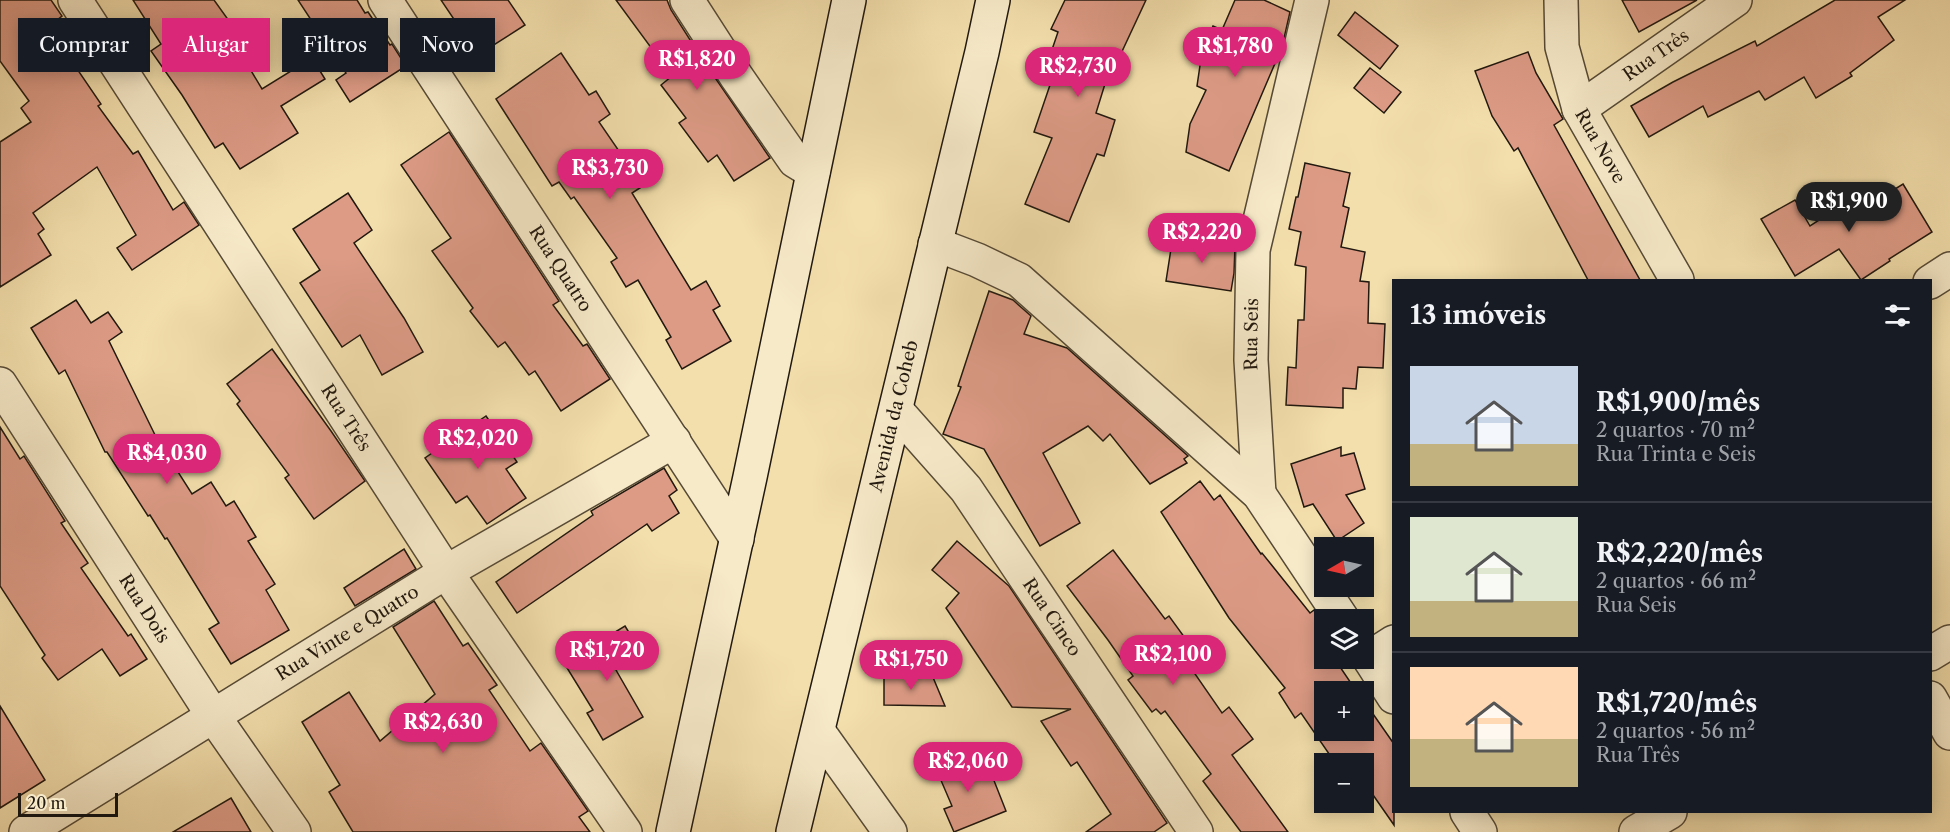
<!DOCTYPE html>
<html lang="pt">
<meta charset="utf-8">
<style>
body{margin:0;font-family:"Libre Caslon Text",serif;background:#242831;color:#f1f3f6;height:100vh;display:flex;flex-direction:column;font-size:22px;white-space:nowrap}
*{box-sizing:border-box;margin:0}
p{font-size:20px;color:#9ea1a6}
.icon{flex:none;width:33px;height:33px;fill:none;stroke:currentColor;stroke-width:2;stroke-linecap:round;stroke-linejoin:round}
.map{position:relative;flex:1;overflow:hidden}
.drawer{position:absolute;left:1392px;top:279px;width:540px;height:534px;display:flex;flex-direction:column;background:#171b24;border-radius:0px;box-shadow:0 3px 15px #0003}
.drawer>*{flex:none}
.banner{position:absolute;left:18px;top:18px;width:570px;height:54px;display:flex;gap:12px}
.needle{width:39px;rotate:261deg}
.tools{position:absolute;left:1314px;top:537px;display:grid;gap:12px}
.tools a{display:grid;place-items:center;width:60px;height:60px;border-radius:0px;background:#171b24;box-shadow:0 3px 15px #0003;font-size:30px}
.scale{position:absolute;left:18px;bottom:15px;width:100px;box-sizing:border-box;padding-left:6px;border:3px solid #21180f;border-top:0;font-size:16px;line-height:21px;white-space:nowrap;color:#21180f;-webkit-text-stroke:4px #f7eac9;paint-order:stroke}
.price{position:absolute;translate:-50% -51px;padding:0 14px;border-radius:21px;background:#db2777;color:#fff;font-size:20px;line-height:39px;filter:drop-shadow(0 2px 3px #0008)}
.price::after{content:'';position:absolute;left:50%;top:36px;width:18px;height:14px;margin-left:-9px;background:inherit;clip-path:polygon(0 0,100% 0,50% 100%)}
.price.current{background:#222;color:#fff}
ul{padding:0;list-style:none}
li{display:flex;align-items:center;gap:18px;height:150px;padding:0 18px}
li+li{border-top:2px solid #363941}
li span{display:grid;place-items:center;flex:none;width:168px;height:120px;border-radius:0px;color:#555}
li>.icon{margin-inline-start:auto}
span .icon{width:72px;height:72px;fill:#fffc;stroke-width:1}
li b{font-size:26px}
h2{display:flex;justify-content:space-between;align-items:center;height:72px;padding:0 18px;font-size:26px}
.pill{padding:0 21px;border-radius:0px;background:#171b24;box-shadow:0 3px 15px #0003;font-size:21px;line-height:54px}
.pill.current{background:#db2777;color:#fff}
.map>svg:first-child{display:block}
.building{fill:#dd9b86;stroke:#21180f;stroke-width:1.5}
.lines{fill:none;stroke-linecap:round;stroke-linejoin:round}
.minor-casing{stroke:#564a36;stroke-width:36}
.secondary-casing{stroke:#21180f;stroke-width:36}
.minor{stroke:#f7eac9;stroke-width:33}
.secondary{stroke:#f7eac9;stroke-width:33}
.labels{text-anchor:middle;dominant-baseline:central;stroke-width:5;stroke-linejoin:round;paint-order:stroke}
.street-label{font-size:18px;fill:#21180f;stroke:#f7eac9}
</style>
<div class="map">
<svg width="1950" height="832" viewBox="0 0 1950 832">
<rect width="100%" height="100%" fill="#f3dfac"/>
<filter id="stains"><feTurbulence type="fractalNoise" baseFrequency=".00333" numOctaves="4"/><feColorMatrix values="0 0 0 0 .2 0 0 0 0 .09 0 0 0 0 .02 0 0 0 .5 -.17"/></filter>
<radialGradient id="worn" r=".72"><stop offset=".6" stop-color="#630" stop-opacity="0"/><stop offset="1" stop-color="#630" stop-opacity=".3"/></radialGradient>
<g class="building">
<polygon points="0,0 51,0 62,16 51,25 79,63 75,66 101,104 98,106 133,154 138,151 173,210 184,202 199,225 132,270 117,248 136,235 97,167 33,213 44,229 38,234 51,255 0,287 0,142 31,122 21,108 29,101 0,61"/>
<polygon points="133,0 214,0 242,39 235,44 262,89 312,58 325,79 281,106 298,133 240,169 223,143 215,148 182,95 151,51 161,44"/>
<polygon points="298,0 357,0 365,13 368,12 390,45 392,44 406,66 350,102 336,80 346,73"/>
<polygon points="441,0 508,0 525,25 478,55"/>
<polygon points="616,0 667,0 671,10 694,46 691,48 716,79 770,158 734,181 717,155 708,162 679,123 686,118 661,85 672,76"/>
<polygon points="1065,0 1146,0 1118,60 1113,58 1096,113 1115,120 1104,156 1097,154 1069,222 1025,204 1052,138 1034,132 1050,85 1041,82 1058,32 1051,29"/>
<polygon points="1235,0 1264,0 1290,12 1282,47 1229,171 1186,152 1190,124 1206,90 1197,86 1202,52 1213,26 1222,30"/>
<polygon points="1622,0 1697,0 1639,32"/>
<polygon points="1835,0 1905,0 1878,17 1894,40 1850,73 1852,76 1816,98 1804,77 1765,100 1759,91 1708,117 1703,106 1649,137 1631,106 1673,82 1755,41 1757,46"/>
<polygon points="1355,12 1398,46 1380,69 1338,35"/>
<polygon points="1528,52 1536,73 1563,119 1554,125 1640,280 1588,280 1518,148 1514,151 1492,116 1475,71"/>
<polygon points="561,53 589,95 596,91 610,114 599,122 643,186 632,193 691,290 706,281 720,306 713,310 731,341 682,369 666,340 671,337 638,280 626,287 611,262 617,258 574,197 571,199 559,182 552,186 496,99"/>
<polygon points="1370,68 1401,92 1384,113 1354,88"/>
<polygon points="449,132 559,301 553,305 583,346 587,344 610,379 561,411 535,371 529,375 505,342 498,347 470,311 473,308 432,251 451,238 401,165"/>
<polygon points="1305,163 1350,173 1343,206 1349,208 1341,247 1365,252 1360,281 1369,282 1368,323 1385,324 1383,368 1358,367 1356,389 1343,388 1343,408 1286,405 1288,367 1296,368 1298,320 1304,320 1306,267 1295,265 1301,232 1289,229 1296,197 1298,197"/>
<polygon points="1903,184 1932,232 1889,259 1890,261 1861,280 1839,249 1795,276 1761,219 1795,200 1810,226 1850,200 1858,212"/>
<polygon points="348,193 372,230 354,243 404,318 423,352 382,375 360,335 342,347 300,283 320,270 293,229"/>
<polygon points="1173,236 1235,246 1234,273 1231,291 1166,281"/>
<polygon points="989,291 1013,300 1031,316 1024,334 1067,348 1188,456 1184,459 1187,463 1150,484 1110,434 1103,441 1088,426 1043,453 1080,523 1040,546 984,449 943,434 961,387 958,386"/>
<polygon points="76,300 91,323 108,312 122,332 109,341 157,439 192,494 211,482 226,506 234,501 256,537 248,541 275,584 266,590 289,630 231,664 209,629 219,623 167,538 165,539 150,515 148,516 107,452 105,452 65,370 59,374 31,328"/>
<polygon points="272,349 331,431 365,481 314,519 285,478 289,475 237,404 240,401 227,384"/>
<polygon points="486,416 517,462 506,469 526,498 487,524 467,496 456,503 425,458"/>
<polygon points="0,427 20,459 24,456 65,521 61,523 88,563 81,568 128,636 131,634 147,659 120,676 102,649 58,680 42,658 45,655 0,586"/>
<polygon points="1341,447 1341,456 1354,453 1365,489 1346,495 1364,523 1337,541 1313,504 1304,507 1291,464"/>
<polygon points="664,468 677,490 669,496 679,513 652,531 647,524 517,613 496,582 593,515 591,511"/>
<polygon points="1200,481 1214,500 1220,495 1261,554 1262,553 1310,613 1314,610 1324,626 1324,658 1334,658 1357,692 1324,692 1324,730 1364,730 1364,701 1394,744 1394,825 1364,782 1364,764 1336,764 1301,713 1295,718 1279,693 1285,688 1229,618 1161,512"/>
<polygon points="957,541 1009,586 1167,823 1154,832 1086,832 1111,814 1077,762 1071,766 1041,721 1071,709 1012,707 946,608 959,593 932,570"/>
<polygon points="404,549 416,569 355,606 344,588"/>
<polygon points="1113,550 1165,619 1169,616 1185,638 1175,645 1222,713 1229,707 1253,739 1232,755 1288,832 1241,832 1203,781 1211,774 1165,711 1161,714 1156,709 1152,712 1128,680 1133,676 1108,640 1067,586"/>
<polygon points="434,601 463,646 468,643 497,685 489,690 530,751 541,743 588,811 579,817 590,832 353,832 329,792 340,785 302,722 349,692 380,741 435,694 393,627"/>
<polygon points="625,626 642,654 616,670 643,717 603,740 587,713 593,710 564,663"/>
<polygon points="884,674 932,675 945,706 884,705"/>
<polygon points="0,706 45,780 0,808"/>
<polygon points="964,752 976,780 991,773 1006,811 954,832 944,809 952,806 934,764"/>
<polygon points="231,798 251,832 173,832"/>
</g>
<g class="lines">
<defs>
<g id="minor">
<path id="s1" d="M75,0L446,572L625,832"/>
<path id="s2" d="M385,0L737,539"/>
<polyline points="687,0 736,76 795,161 813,172"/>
<path id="s3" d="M1561,0L1562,47L1579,109L1677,280"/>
<path id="s4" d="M1579,109L1735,0"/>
<polyline points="935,244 977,260 1019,280 1259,494 1343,620"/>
<polyline points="1930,282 1950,269"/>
<path id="s5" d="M0,384L214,717L294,832"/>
<path id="s6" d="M896,410L966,489L1196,832"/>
<path id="s7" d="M1259,494L1251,360L1253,250L1312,0"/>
<polyline points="1364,650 1394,697"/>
<polyline points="1930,654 1950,642"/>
<polyline points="1369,658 1394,642"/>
<polyline points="1930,698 1950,733"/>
<polyline points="818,731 890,832"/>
<polyline points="1467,812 1480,832"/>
<path id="s8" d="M26,832L446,572L674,441"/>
<polyline points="1636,832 1670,812"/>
</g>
<g id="secondary">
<polyline points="673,832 750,477 849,0"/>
<path id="s9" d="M793,832L982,52L993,0"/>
</g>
</defs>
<use href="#minor" class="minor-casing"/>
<use href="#secondary" class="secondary-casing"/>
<use href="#minor" class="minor"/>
<use href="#secondary" class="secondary"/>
</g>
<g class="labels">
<g class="street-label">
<text stroke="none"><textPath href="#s4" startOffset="94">Rua Três</textPath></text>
<text stroke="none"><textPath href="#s3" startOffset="154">Rua Nove</textPath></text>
<text stroke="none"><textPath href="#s2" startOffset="321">Rua Quatro</textPath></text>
<text stroke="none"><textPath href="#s7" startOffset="160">Rua Seis</textPath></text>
<text stroke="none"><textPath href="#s9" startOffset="428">Avenida da Coheb</textPath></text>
<text stroke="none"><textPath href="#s1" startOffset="498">Rua Três</textPath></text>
<text stroke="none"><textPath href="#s5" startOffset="267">Rua Dois</textPath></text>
<text stroke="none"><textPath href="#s6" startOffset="260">Rua Cinco</textPath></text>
<text stroke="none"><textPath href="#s8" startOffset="378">Rua Vinte e Quatro</textPath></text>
</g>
</g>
<rect width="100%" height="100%" filter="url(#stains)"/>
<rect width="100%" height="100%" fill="url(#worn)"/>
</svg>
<div class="tools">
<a><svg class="needle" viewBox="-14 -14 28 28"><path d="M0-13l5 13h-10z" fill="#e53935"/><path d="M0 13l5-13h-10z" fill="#9ea1a6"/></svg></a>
<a><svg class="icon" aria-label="layers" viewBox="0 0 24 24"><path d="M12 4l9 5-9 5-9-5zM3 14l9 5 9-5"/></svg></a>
<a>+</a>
<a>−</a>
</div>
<div class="scale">20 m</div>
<b class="price" style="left:1235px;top:78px">R$1,780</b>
<b class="price" style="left:697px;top:91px">R$1,820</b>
<b class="price" style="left:1078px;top:98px">R$2,730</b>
<b class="price" style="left:610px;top:200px">R$3,730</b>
<b class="price current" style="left:1849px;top:233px">R$1,900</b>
<b class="price" style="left:1202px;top:264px">R$2,220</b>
<b class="price" style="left:478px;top:470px">R$2,020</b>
<b class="price" style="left:167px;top:485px">R$4,030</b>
<b class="price" style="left:607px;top:682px">R$1,720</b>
<b class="price" style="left:1173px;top:686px">R$2,100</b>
<b class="price" style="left:911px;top:691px">R$1,750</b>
<b class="price" style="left:443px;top:754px">R$2,630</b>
<b class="price" style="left:968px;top:793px">R$2,060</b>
<div class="banner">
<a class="pill">Comprar</a>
<a class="pill current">Alugar</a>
<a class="pill">Filtros</a>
<a class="pill">Novo</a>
</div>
<section class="drawer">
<h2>13 imóveis<svg class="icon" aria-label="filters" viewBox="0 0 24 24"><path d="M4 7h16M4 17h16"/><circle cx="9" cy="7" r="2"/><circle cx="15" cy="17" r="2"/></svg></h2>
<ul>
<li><span style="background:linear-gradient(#c9d6e8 65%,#c2b280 0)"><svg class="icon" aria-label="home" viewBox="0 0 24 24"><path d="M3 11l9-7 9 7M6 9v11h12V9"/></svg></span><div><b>R$1,900/mês</b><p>2 quartos · 70 m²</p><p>Rua Trinta e Seis</p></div></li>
<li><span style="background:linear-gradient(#dfe7d0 70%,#c2b280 0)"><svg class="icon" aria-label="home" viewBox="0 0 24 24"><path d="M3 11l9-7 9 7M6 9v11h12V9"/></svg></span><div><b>R$2,220/mês</b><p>2 quartos · 66 m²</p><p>Rua Seis</p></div></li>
<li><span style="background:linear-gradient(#ffd9b3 60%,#c2b280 0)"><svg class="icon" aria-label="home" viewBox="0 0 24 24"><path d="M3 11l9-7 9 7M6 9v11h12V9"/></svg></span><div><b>R$1,720/mês</b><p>2 quartos · 56 m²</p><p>Rua Três</p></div></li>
</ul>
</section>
</div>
